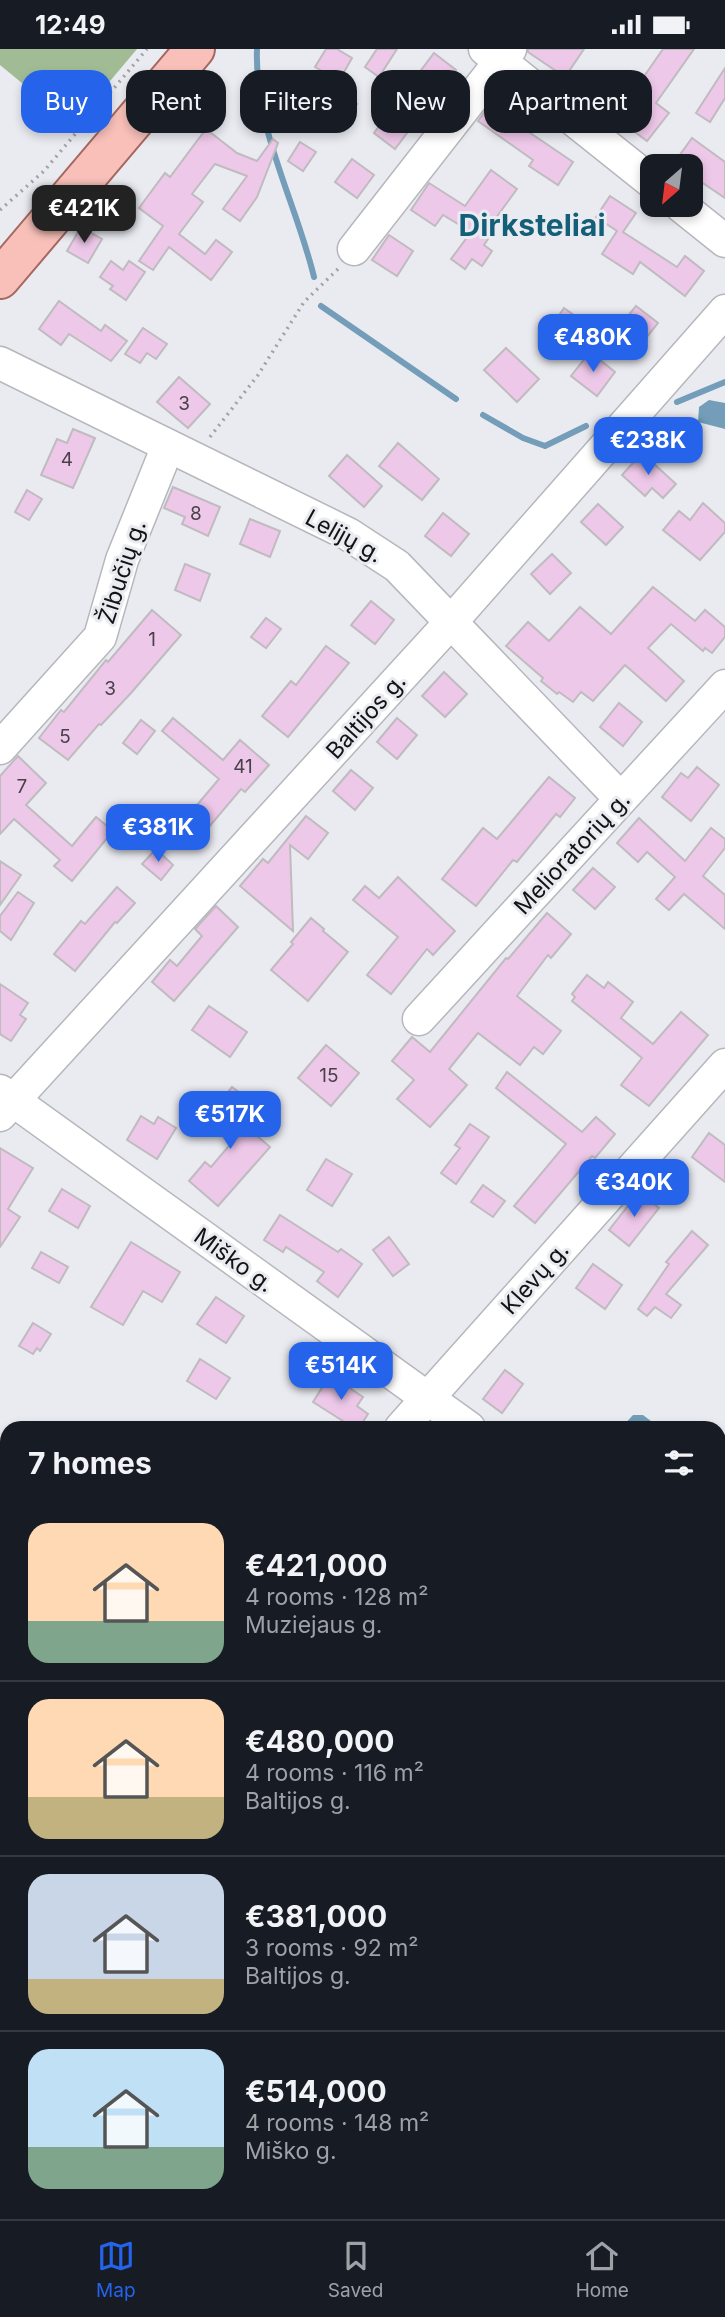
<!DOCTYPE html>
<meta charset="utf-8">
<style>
body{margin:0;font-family:Inter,sans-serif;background:#242831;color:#f1f3f6;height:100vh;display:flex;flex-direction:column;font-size:26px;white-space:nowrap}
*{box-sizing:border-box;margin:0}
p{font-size:23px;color:#9ea1a6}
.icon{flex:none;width:38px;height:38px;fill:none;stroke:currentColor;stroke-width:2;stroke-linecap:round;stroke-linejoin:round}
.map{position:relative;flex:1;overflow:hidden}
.drawer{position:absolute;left:0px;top:1372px;width:726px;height:798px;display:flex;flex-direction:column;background:#171b24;border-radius:21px 21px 0 0;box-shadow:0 4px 10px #0003}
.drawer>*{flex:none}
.top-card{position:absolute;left:21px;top:21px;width:684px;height:63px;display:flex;gap:14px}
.needle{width:46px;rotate:208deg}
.controls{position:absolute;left:640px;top:105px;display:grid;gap:14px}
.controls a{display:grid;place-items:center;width:63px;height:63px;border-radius:14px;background:#171b24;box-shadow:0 4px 10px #0003;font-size:35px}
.price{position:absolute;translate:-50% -60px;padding:0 16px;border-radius:14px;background:#2563eb;color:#fff;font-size:23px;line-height:46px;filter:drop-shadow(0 2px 4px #0008)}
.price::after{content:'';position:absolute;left:50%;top:42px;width:21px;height:16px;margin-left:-10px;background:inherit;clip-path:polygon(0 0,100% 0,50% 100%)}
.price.selected{background:#222;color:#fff}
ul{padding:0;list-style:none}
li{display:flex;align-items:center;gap:21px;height:175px;padding:0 28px}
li+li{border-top:2px solid #363941}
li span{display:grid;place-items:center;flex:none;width:196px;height:140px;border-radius:21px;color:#555}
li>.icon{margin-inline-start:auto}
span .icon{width:84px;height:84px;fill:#fffc;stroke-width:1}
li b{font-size:30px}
h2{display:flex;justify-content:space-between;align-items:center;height:84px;padding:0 28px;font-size:30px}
.tag{padding:0 24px;border-radius:21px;background:#171b24;box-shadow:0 4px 10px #0003;font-size:24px;line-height:63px}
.tag.selected{background:#2563eb;color:#fff}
.status{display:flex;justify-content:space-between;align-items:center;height:49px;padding:0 35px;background:#171b24;direction:ltr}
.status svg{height:19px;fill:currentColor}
.menu{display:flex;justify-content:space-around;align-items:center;height:98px;border-top:2px solid #363941;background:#171b24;font-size:19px;color:#9ea1a6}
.menu a{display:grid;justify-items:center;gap:4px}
.menu .selected{color:#2563eb}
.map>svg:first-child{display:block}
.forest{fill:#a1bc95}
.water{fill:#739db8}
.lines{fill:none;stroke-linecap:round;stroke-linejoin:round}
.stream{stroke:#739db8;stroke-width:6}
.building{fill:#eec8e9;stroke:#bfbbbf;stroke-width:2}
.minor-casing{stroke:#b6b7bc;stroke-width:35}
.major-casing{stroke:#a56861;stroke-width:42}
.path{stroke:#a1a1a6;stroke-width:3.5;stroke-dasharray:2 5;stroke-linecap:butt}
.minor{stroke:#fff;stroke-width:32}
.major{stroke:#f8c0b9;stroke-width:38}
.labels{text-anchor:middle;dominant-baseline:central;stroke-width:6;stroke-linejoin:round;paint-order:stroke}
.number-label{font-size:19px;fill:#4a404a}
.street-label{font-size:23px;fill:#131315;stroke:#eaebf1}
.district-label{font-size:30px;font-weight:bold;fill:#145f78;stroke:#eaebf1}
</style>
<div class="status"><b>12:49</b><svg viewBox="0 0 49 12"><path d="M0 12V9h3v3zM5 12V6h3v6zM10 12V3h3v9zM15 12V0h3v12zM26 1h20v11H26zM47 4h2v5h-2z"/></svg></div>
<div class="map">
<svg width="725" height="2170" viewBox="0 0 725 2170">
<rect width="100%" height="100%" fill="#eaebf1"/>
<polygon class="forest" points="0,0 137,0 73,76 0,16"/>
<g class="water">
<polygon points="709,351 725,354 725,380 698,373 699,358"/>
<polygon points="633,1366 643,1366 660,1379 621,1379"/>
</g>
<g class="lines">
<g class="stream">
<path d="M257,0C254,79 296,153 314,228"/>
<polyline points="321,257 456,350"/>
<polyline points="677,353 725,333"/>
<polyline points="483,366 523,389 545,397 586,377"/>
</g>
</g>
<g class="building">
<polygon points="326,0 337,0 352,9 339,32 315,18"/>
<polygon points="377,0 397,0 379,28 365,18"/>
<polygon points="528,0 584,0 565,28 528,3"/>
<polygon points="663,0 694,0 656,54 669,64 647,92 618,70 640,41 636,39"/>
<polygon points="434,4 456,21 439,44 416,28"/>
<polygon points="725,19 725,49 710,73 696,64"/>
<polygon points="339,42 357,55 342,76 324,64"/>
<polygon points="493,52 523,73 520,77 573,113 558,136 529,117 533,111 478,72"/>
<polygon points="392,60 413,76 395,100 374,84"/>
<polygon points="206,80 237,104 257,112 273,90 278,94 257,148 240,172 223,160 247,127 215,115 192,145 203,153 179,185 205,205 216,191 232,203 211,231 169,198 153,221 139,212 163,177 139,159 165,124 170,128"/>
<polygon points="692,89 725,113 725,149 691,126 691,117 672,117"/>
<polygon points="300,93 316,103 303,122 288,112"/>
<polygon points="352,110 374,126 357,149 335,133"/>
<polygon points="491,121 517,140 485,184 490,187 484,196 492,202 482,217 472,210 465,220 451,210 471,183 443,166 435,177 411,161 429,134 465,157"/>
<polygon points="610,147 636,164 623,183 677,218 685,207 704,222 685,247 640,213 633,225 602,205 617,182 596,168"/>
<polygon points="81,178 102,190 88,214 67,202"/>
<polygon points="389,186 413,202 397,227 372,211"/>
<polygon points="111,212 123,221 129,212 145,223 126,251 110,240 113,237 100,228"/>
<polygon points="59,252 101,282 105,276 127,292 111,312 69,285 61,296 39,280"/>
<polygon points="636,257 658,274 638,299 616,282"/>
<polygon points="564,259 588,276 578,291 554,274"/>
<polygon points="143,279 167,295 156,310 147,304 140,314 125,305"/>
<polygon points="506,299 539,330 517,353 484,321"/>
<polygon points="590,303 615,323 597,347 571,327"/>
<polygon points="179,328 210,355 188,379 157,353"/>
<polygon points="73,380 95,389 73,439 41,426 57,390 67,394"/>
<polygon points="398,394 439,430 422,451 379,417"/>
<polygon points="642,404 676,435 663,449 652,439 645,447 622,426"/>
<polygon points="347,406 382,437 364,458 329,427"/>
<polygon points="173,438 220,458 208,487 182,475 185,468 164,459"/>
<polygon points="27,441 42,450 29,471 15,463"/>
<polygon points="703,454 725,474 725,483 700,511 663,481 679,462 690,471"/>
<polygon points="598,455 623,478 606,496 581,473"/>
<polygon points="443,464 469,485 451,507 425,487"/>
<polygon points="250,470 280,482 270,508 240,495"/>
<polygon points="552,505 571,524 550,545 531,525"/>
<polygon points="185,515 210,525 200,552 175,541"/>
<polygon points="653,538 695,572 705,561 725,578 725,588 712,604 705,599 703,602 671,575 648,599 684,632 666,652 625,616 593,652 581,643 573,653 559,643 557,645 541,632 543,629 506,597 528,573 549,592 580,558 611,585"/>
<polygon points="371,552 394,571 375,595 351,576"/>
<polygon points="152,561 181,586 131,644 101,676 99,675 68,711 39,689 61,661 64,663 106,611 108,613"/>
<polygon points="266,569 281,580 266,599 251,588"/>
<polygon points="326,597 349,614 288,688 262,667 291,632 296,636"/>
<polygon points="444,623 467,645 445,668 422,647"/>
<polygon points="619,654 642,673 623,697 600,678"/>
<polygon points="173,669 223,711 240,691 269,716 245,743 241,740 203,785 201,783 191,796 175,782 219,730 162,682"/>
<polygon points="397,669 417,686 397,710 377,693"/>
<polygon points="141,671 155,682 137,705 123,694"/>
<polygon points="18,707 46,734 26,756 72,797 96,768 113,782 72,832 54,817 60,811 14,770 0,785 0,727"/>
<polygon points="697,718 719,736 691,772 662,748 681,724 688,729"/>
<polygon points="351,721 373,739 355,761 333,742"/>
<polygon points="549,728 575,749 560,768 556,765 517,813 513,811 476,857 442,830 483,779 497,790"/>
<polygon points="306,767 328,784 308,810 290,796 293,882 240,837 263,810 268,814"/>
<polygon points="639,769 685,812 711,779 725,790 725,799 703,827 725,846 725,880 684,845 669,861 656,850 675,828 647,803 638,813 617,794"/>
<polygon points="156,800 173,816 161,831 142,815"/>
<polygon points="0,812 21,826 0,856"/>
<polygon points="593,819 615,838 595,860 573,841"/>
<polygon points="398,828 455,882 433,906 427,900 391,945 367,926 398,888 353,851 365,837 379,849"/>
<polygon points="117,838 135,854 117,874 115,873 75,922 54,905 81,872 85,875"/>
<polygon points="18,843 34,854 11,891 0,882 0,867"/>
<polygon points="216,857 238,878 174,952 152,933 170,911 177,917 202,887 195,880"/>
<polygon points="547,864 571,885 551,909 548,906 517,947 561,982 543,1005 534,998 520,1016 478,984 449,1020 467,1036 430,1078 397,1050 414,1031 392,1012 412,988 430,1003 506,909 508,910"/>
<polygon points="311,869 324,880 323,882 348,903 308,952 271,921 293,895 291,893"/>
<polygon points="587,926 604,939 608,933 633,953 621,969 653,995 681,963 708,986 649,1057 621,1036 642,1009 572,952 575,948 572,945"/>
<polygon points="0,935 28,954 20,966 26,970 11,992 0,985"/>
<polygon points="209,957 247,983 230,1008 192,981"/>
<polygon points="326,996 359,1024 331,1057 298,1029"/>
<polygon points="507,1023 582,1083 596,1068 615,1085 595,1109 592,1107 535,1174 514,1157 566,1095 496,1039"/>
<polygon points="232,1038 248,1050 235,1068 270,1098 218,1157 189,1132 205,1113 211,1118 234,1091 208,1070"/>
<polygon points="141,1067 154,1075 158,1068 176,1079 157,1110 127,1091"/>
<polygon points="470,1075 489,1088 456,1135 441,1124 460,1099 455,1096"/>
<polygon points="709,1084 725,1096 725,1133 692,1108"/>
<polygon points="0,1099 33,1119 8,1160 20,1168 0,1198"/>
<polygon points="326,1110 352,1125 332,1157 307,1141"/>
<polygon points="483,1136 505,1152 493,1168 471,1153"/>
<polygon points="62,1140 90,1157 78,1179 49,1162"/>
<polygon points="639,1143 659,1159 629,1197 609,1181"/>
<polygon points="280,1166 338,1203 341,1200 362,1215 338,1248 317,1232 324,1223 286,1198 283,1203 264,1191"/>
<polygon points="692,1182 708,1196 666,1245 681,1256 671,1269 655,1258 647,1267 638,1260 669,1215 666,1213"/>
<polygon points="389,1188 409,1215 393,1227 373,1201"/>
<polygon points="131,1193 180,1223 162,1253 143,1242 123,1276 91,1258"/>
<polygon points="41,1203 68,1218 59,1234 32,1219"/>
<polygon points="593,1215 622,1236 605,1260 576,1239"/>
<polygon points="216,1248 244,1267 226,1294 197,1275"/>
<polygon points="33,1274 51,1285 40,1302 37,1299 33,1305 19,1297"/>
<polygon points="200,1310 230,1329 216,1350 187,1332"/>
<polygon points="505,1321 523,1335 502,1364 483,1350"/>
<polygon points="330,1326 363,1348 357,1357 368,1365 359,1379 354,1379 313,1353"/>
</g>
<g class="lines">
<defs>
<g id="minor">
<polyline points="485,0 653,134"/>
<polyline points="680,156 725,192"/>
<polyline points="354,200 510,0"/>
<polyline points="0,314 348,485 397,517 621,750"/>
<polyline points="0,699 100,588 122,511 168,397"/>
<polyline points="419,970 725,637"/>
<polyline points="0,1042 469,1379"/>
<polyline points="0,1066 451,573 725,262"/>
<polyline points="401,1379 725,1016"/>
<polyline points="719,1561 725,1566"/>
<polyline points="0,1629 7,1634"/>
<polyline points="719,1801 725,1794"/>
<polyline points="0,1834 7,1826"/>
<polyline points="719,2031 725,2030"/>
<polyline points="0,2061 7,2061"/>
<polyline points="622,2163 628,2170"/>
<polyline points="428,2170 437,2163"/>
</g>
<polyline id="major" points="0,230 195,0"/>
</defs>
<use href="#minor" class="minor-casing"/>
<use href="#major" class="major-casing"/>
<g class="path">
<polyline points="0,161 44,122 147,0"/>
<polyline points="210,388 258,326 304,253 338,220"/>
</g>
<use href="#minor" class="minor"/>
<use href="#major" class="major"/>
</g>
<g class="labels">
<g class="number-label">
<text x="184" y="354">3</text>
<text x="67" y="410">4</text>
<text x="196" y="464">8</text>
<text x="152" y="590">1</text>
<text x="110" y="639">3</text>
<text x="65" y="687">5</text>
<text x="243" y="717">41</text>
<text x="22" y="737">7</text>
<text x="329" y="1026">15</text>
</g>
<g class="street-label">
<text transform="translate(344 487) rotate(29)">Lelijų g.</text>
<text transform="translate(122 523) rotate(-72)">Žibučių g.</text>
<text transform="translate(366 667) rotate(-48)">Baltijos g.</text>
<text transform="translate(572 804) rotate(-47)">Melioratorių g.</text>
<text transform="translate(234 1211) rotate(36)">Miško g.</text>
<text transform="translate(535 1229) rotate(-48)">Klevų g.</text>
</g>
<g class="district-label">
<text x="532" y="176">Dirksteliai</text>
</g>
</g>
</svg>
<div class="controls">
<a><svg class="needle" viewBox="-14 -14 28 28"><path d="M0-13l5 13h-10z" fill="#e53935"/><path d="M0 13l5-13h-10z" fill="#9ea1a6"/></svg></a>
</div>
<b class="price selected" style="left:84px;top:196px">€421K</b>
<b class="price" style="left:593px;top:325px">€480K</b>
<b class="price" style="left:648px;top:428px">€238K</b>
<b class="price" style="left:158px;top:815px">€381K</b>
<b class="price" style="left:230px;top:1102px">€517K</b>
<b class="price" style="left:634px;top:1170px">€340K</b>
<b class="price" style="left:341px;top:1353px">€514K</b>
<div class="top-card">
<a class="tag selected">Buy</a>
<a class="tag">Rent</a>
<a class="tag">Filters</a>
<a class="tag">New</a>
<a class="tag">Apartment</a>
</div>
<section class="drawer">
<h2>7 homes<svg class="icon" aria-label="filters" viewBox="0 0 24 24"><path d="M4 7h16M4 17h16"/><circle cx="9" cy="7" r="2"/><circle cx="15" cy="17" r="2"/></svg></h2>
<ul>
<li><span style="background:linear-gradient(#ffd9b3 70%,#7fa58c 0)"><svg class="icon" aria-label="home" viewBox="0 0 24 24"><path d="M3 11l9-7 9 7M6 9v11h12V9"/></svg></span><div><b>€421,000</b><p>4 rooms · 128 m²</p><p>Muziejaus g.</p></div></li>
<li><span style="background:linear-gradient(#ffd9b3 70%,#c2b280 0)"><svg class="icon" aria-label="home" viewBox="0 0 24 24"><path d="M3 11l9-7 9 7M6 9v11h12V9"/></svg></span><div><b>€480,000</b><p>4 rooms · 116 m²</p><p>Baltijos g.</p></div></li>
<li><span style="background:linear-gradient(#c9d6e8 75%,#c2b280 0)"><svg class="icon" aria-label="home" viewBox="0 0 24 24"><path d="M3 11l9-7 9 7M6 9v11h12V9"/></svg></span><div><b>€381,000</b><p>3 rooms · 92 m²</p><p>Baltijos g.</p></div></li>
<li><span style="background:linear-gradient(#bfe0f5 70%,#7fa58c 0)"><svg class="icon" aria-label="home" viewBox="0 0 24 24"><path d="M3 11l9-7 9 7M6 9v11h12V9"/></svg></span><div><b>€514,000</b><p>4 rooms · 148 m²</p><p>Miško g.</p></div></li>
</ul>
</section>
</div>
<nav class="menu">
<a class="selected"><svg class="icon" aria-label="map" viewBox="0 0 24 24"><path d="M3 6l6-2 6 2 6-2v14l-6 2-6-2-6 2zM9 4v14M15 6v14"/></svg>Map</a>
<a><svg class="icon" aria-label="saved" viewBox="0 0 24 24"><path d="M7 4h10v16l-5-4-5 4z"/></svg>Saved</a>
<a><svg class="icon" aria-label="home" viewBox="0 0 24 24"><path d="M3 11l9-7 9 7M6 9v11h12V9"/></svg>Home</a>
</nav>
